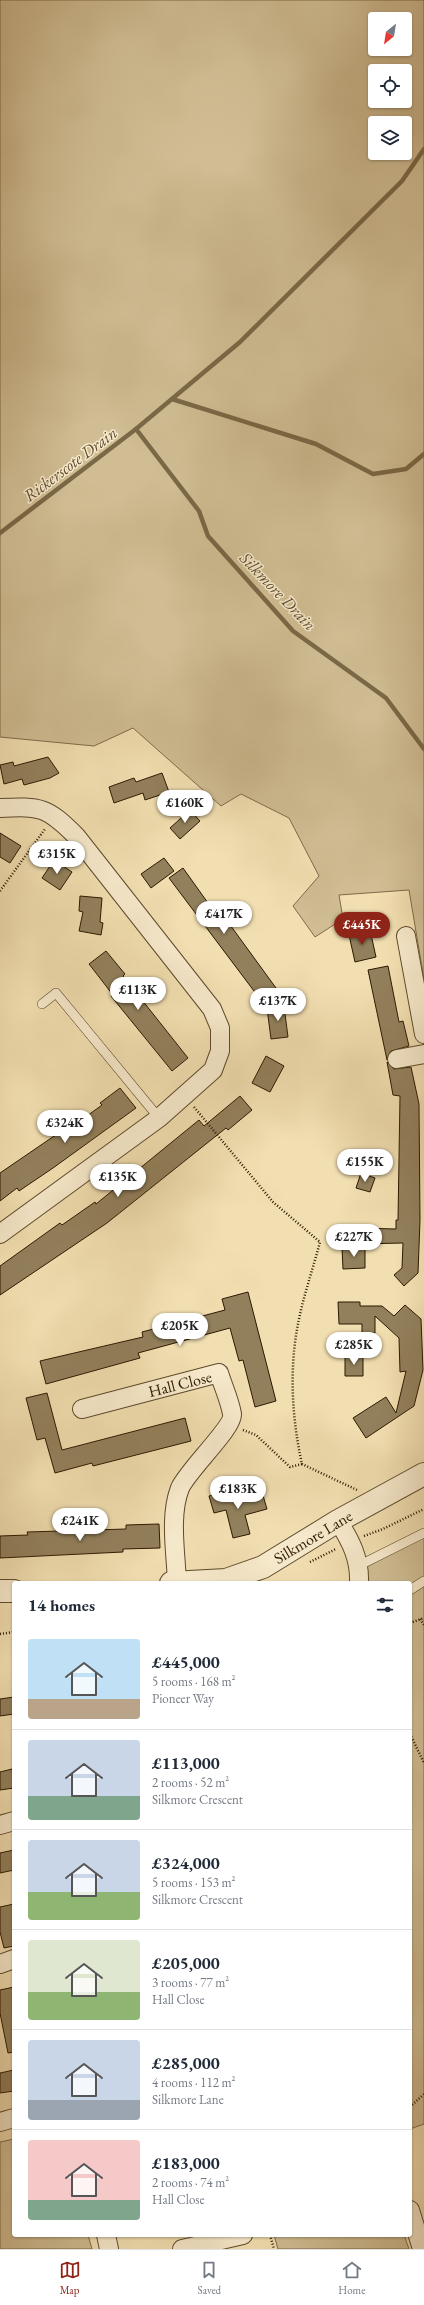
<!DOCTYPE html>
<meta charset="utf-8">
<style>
body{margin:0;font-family:"EB Garamond",serif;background:#f6f6f7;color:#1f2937;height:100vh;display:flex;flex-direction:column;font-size:15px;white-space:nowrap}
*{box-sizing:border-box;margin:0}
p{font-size:13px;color:#747a83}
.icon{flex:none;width:22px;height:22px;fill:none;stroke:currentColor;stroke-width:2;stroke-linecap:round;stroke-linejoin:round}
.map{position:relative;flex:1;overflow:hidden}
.details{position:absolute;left:12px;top:1581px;width:400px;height:656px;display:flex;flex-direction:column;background:#fff;border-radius:4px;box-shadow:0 1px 3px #0004}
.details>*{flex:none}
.needle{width:26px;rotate:210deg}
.tools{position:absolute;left:368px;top:12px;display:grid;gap:8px}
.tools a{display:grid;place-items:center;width:44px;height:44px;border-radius:4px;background:#fff;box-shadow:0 1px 3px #0004;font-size:20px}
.price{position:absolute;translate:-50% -34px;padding:0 9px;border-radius:14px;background:#fff;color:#222;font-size:13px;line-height:26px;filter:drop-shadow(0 1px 2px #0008)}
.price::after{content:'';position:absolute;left:50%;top:24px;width:12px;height:9px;margin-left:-6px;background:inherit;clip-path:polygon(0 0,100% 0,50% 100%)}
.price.selected{background:#8f2418;color:#fff}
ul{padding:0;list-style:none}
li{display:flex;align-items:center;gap:12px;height:100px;padding:0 16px}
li+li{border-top:1px solid #e0e1e3}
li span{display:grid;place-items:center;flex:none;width:112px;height:80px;border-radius:4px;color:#555}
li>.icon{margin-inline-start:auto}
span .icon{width:48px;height:48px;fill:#fffc;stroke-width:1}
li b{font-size:17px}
h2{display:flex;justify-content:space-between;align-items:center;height:48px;padding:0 16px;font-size:17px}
.tabs{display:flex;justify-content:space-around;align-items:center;height:56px;border-top:1px solid #e0e1e3;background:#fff;font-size:11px;color:#747a83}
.tabs a{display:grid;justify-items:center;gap:2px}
.tabs .selected{color:#8f2418}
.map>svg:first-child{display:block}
.green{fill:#d0bd93;stroke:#7e6b4a;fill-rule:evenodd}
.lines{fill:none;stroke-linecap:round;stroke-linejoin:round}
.stream{stroke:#7a6846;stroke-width:4.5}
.building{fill:#92805c;stroke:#2b1900}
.service-casing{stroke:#5d4a2c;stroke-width:10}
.minor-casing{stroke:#5d4a2c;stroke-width:20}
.tertiary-casing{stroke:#5d4a2c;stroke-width:24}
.path{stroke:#2b1900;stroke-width:2.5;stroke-dasharray:1 2;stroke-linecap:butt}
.service{stroke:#f7eacc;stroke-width:9}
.minor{stroke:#f7eacc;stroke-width:18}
.tertiary{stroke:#f7eacc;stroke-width:22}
.labels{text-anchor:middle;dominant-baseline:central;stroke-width:3;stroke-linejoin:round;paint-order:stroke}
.street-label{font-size:16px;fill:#2b1900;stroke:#f7eacc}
.water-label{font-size:17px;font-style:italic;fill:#5f4d2f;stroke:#f7eacc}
</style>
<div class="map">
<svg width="424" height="2249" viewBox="0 0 424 2249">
<rect width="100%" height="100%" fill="#f2dfb1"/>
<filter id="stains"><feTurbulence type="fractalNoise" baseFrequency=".005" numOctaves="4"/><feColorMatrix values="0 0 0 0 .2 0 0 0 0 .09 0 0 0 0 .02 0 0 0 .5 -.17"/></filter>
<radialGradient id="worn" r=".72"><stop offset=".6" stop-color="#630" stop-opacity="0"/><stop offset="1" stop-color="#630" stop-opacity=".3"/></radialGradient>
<g class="green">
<path d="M0,0H424V979L409,890L339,895L343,919L315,937L293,906L319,876L289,818L241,794L221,806L133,728L94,746L0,737ZM375,19H405V49H375ZM375,71H405V101H375ZM375,123H405V153H375Z"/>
<polygon points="424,1537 424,2124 410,2129 410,1583 365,1583 366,1567"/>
<polygon points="14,2139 14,2235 88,2235 92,2249 0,2249 0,2142"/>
<polygon points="274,2235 404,2235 409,2249 278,2249"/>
</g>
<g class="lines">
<g class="stream">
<polyline points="172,399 316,444 373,474 406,469 424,454"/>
<polyline points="136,429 199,511 208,536 293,631 386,698 424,749"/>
<polyline points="0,533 136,429 240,342 402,181 424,149"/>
</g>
</g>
<g class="building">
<polygon points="48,757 59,773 50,778 24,785 22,779 4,784 0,765 13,762 14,766"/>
<polygon points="162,773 169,792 145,800 143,793 114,803 109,787 134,778 136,782"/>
<polygon points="190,810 200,821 180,839 170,828"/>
<polygon points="0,833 21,846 10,863 0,857"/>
<polygon points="164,858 174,871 151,888 141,874"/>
<polygon points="54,860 72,872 60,890 42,878"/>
<polygon points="183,868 213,910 217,907 276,988 260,999 169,878"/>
<polygon points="80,896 102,898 100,922 103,923 101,935 79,931 83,912 79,911"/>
<polygon points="370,930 376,957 355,962 349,935"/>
<polygon points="106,951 125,974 123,976 188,1058 172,1071 111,996 113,995 89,964"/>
<polygon points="388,966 399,1022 403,1021 409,1046 391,1051 387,1060 368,970"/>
<polygon points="284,1006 288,1037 271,1039 267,1008"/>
<polygon points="266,1056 284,1066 270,1092 252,1083"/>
<polygon points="387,1062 394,1069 411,1067 419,1104 420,1220 418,1273 404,1286 394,1275 402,1268 403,1243 358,1244 358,1228 396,1229 396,1220 398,1220 400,1096 393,1095"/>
<polygon points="120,1088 136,1108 53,1168 19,1191 17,1188 0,1201 0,1173 63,1130 65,1132 102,1105 100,1103"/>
<polygon points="240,1096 252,1110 228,1130 226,1128 107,1223 0,1295 0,1266 60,1223 62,1225 95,1202 96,1204 199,1120 204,1126"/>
<polygon points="361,1173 375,1178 370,1192 356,1188"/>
<polygon points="365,1247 365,1268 343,1269 342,1248"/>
<polygon points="248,1292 276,1401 255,1407 243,1360 239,1361 230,1328 138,1353 140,1358 46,1384 40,1361 143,1337 142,1332 225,1310 222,1299"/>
<polygon points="338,1302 360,1302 360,1306 382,1306 394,1316 405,1305 421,1319 423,1370 414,1406 366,1438 353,1418 386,1397 396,1413 406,1371 400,1372 399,1338 375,1316 375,1333 362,1333 362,1324 339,1324"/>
<polygon points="363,1356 363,1376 345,1376 345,1357"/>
<polygon points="47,1393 62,1450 185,1418 191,1441 93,1466 92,1463 55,1473 45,1438 37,1440 26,1398"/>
<polygon points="230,1490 232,1500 262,1492 267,1509 245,1515 250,1534 233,1538 226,1510 214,1513 209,1496"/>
<polygon points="159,1524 160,1548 123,1549 123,1552 0,1558 0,1536 28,1535 27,1532 126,1529 126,1525"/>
<polygon points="14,1697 14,1714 0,1716 0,1699"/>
<polygon points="12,1769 14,1788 0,1790 0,1772"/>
<polygon points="14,1850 14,1870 0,1873 0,1853"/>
<polygon points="14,1904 14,1946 4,1948 0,1932 0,1907"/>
<polygon points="14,1987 14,2052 8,2053 0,2013 0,1990"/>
<polygon points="14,2070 14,2091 0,2093 0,2073"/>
</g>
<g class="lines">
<defs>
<g id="service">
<polyline points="42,1004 56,993 159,1118"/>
<polyline points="358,1566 424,1533"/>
<polyline points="410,1590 424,1581"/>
</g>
<g id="minor">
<path d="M0,808C41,806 47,807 76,836L212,1009L220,1028V1051L213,1070L159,1118L0,1234"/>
<polyline points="406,936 424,1034"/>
<polyline points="397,1059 424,1054"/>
<path d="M82,1409L219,1373C223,1386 230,1401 232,1414C234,1427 188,1470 180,1488C169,1516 176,1553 177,1583"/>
<path d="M338,1521C351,1541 360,1559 359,1583"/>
<polyline points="0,1825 14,1821"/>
<polyline points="0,1964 14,1959"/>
<polyline points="0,2122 14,2118"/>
<polyline points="410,2210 422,2249"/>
<polyline points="106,2235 109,2249"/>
<polyline points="182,2249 243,2235"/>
</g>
<g id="tertiary">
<polyline points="171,1583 226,1580 263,1567 338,1521 424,1474"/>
<polyline points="0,1591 14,1591"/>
</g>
</defs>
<use href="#service" class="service-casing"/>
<use href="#minor" class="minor-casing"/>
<use href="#tertiary" class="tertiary-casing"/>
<g class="path">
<polyline points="0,891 45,829"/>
<path d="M194,1107L273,1202L320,1242C313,1269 303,1297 298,1324C289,1370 292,1419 302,1464L357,1490"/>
<polyline points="243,1430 256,1435 290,1467 302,1464"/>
<polyline points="364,1536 383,1529 424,1509"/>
<polyline points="310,1562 336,1549"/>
<polyline points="420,1619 424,1625"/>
<polyline points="410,1623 424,1618"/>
<polyline points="0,1634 14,1632"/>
<polyline points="410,1725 411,1724"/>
<polyline points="410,1734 424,1763"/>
<polyline points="410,2107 424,2094"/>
<polyline points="270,2235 274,2249"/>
</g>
<use href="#service" class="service"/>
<use href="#minor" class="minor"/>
<use href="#tertiary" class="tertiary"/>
</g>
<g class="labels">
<g class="street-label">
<text transform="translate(180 1384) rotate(-14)">Hall Close</text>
<text transform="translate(313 1537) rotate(-31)">Silkmore Lane</text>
</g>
<g class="water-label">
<text transform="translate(70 464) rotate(-37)">Rickerscote Drain</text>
<text transform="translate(278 591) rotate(46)">Silkmore Drain</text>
</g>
</g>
<rect width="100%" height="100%" filter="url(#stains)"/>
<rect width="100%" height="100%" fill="url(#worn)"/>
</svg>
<div class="tools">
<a><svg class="needle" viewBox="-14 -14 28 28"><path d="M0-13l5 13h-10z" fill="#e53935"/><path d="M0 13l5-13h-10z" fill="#747a83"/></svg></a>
<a><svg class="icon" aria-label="locate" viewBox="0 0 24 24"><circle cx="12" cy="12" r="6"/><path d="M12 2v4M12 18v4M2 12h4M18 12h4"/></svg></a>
<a><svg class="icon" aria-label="layers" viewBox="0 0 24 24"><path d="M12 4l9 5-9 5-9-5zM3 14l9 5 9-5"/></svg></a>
</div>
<b class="price" style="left:185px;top:824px">£160K</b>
<b class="price" style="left:57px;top:875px">£315K</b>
<b class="price" style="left:224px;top:935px">£417K</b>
<b class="price selected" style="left:362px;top:946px">£445K</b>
<b class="price" style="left:138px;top:1011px">£113K</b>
<b class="price" style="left:278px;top:1022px">£137K</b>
<b class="price" style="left:65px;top:1144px">£324K</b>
<b class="price" style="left:365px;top:1183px">£155K</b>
<b class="price" style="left:118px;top:1198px">£135K</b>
<b class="price" style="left:354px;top:1258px">£227K</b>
<b class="price" style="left:180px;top:1347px">£205K</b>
<b class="price" style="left:354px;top:1366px">£285K</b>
<b class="price" style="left:238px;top:1510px">£183K</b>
<b class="price" style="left:80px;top:1542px">£241K</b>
<section class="details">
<h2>14 homes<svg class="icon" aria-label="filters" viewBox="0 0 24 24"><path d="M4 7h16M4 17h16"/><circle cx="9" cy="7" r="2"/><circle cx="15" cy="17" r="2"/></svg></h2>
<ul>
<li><span style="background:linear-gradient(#bfe0f5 75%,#b9a48a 0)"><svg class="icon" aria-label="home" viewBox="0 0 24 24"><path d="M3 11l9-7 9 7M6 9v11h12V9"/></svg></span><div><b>£445,000</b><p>5 rooms · 168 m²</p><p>Pioneer Way</p></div></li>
<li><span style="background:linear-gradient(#c9d6e8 70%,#7fa58c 0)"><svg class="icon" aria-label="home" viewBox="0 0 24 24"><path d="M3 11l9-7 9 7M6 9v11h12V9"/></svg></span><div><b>£113,000</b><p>2 rooms · 52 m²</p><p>Silkmore Crescent</p></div></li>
<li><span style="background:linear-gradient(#c9d6e8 65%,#8fb573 0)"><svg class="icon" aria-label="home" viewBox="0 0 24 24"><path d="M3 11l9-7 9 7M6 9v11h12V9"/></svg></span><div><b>£324,000</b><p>5 rooms · 153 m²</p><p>Silkmore Crescent</p></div></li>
<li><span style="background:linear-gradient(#dfe7d0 65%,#8fb573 0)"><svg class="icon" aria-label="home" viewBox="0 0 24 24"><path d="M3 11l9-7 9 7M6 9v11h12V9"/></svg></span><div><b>£205,000</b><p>3 rooms · 77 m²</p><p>Hall Close</p></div></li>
<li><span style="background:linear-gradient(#c9d6e8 75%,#9aa5b1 0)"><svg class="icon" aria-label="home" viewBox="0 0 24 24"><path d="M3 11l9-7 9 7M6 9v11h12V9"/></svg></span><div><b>£285,000</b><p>4 rooms · 112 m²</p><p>Silkmore Lane</p></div></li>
<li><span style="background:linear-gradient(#f6c9c9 75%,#7fa58c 0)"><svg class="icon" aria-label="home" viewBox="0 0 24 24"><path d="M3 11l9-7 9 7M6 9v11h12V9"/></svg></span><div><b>£183,000</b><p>2 rooms · 74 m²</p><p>Hall Close</p></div></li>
</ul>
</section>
</div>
<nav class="tabs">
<a class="selected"><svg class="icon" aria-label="map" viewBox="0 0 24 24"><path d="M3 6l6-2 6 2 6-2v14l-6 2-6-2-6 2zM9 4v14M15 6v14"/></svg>Map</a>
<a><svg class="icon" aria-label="saved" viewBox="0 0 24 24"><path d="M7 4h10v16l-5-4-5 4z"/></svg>Saved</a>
<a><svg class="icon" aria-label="home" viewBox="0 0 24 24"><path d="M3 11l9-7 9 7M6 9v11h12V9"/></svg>Home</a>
</nav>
